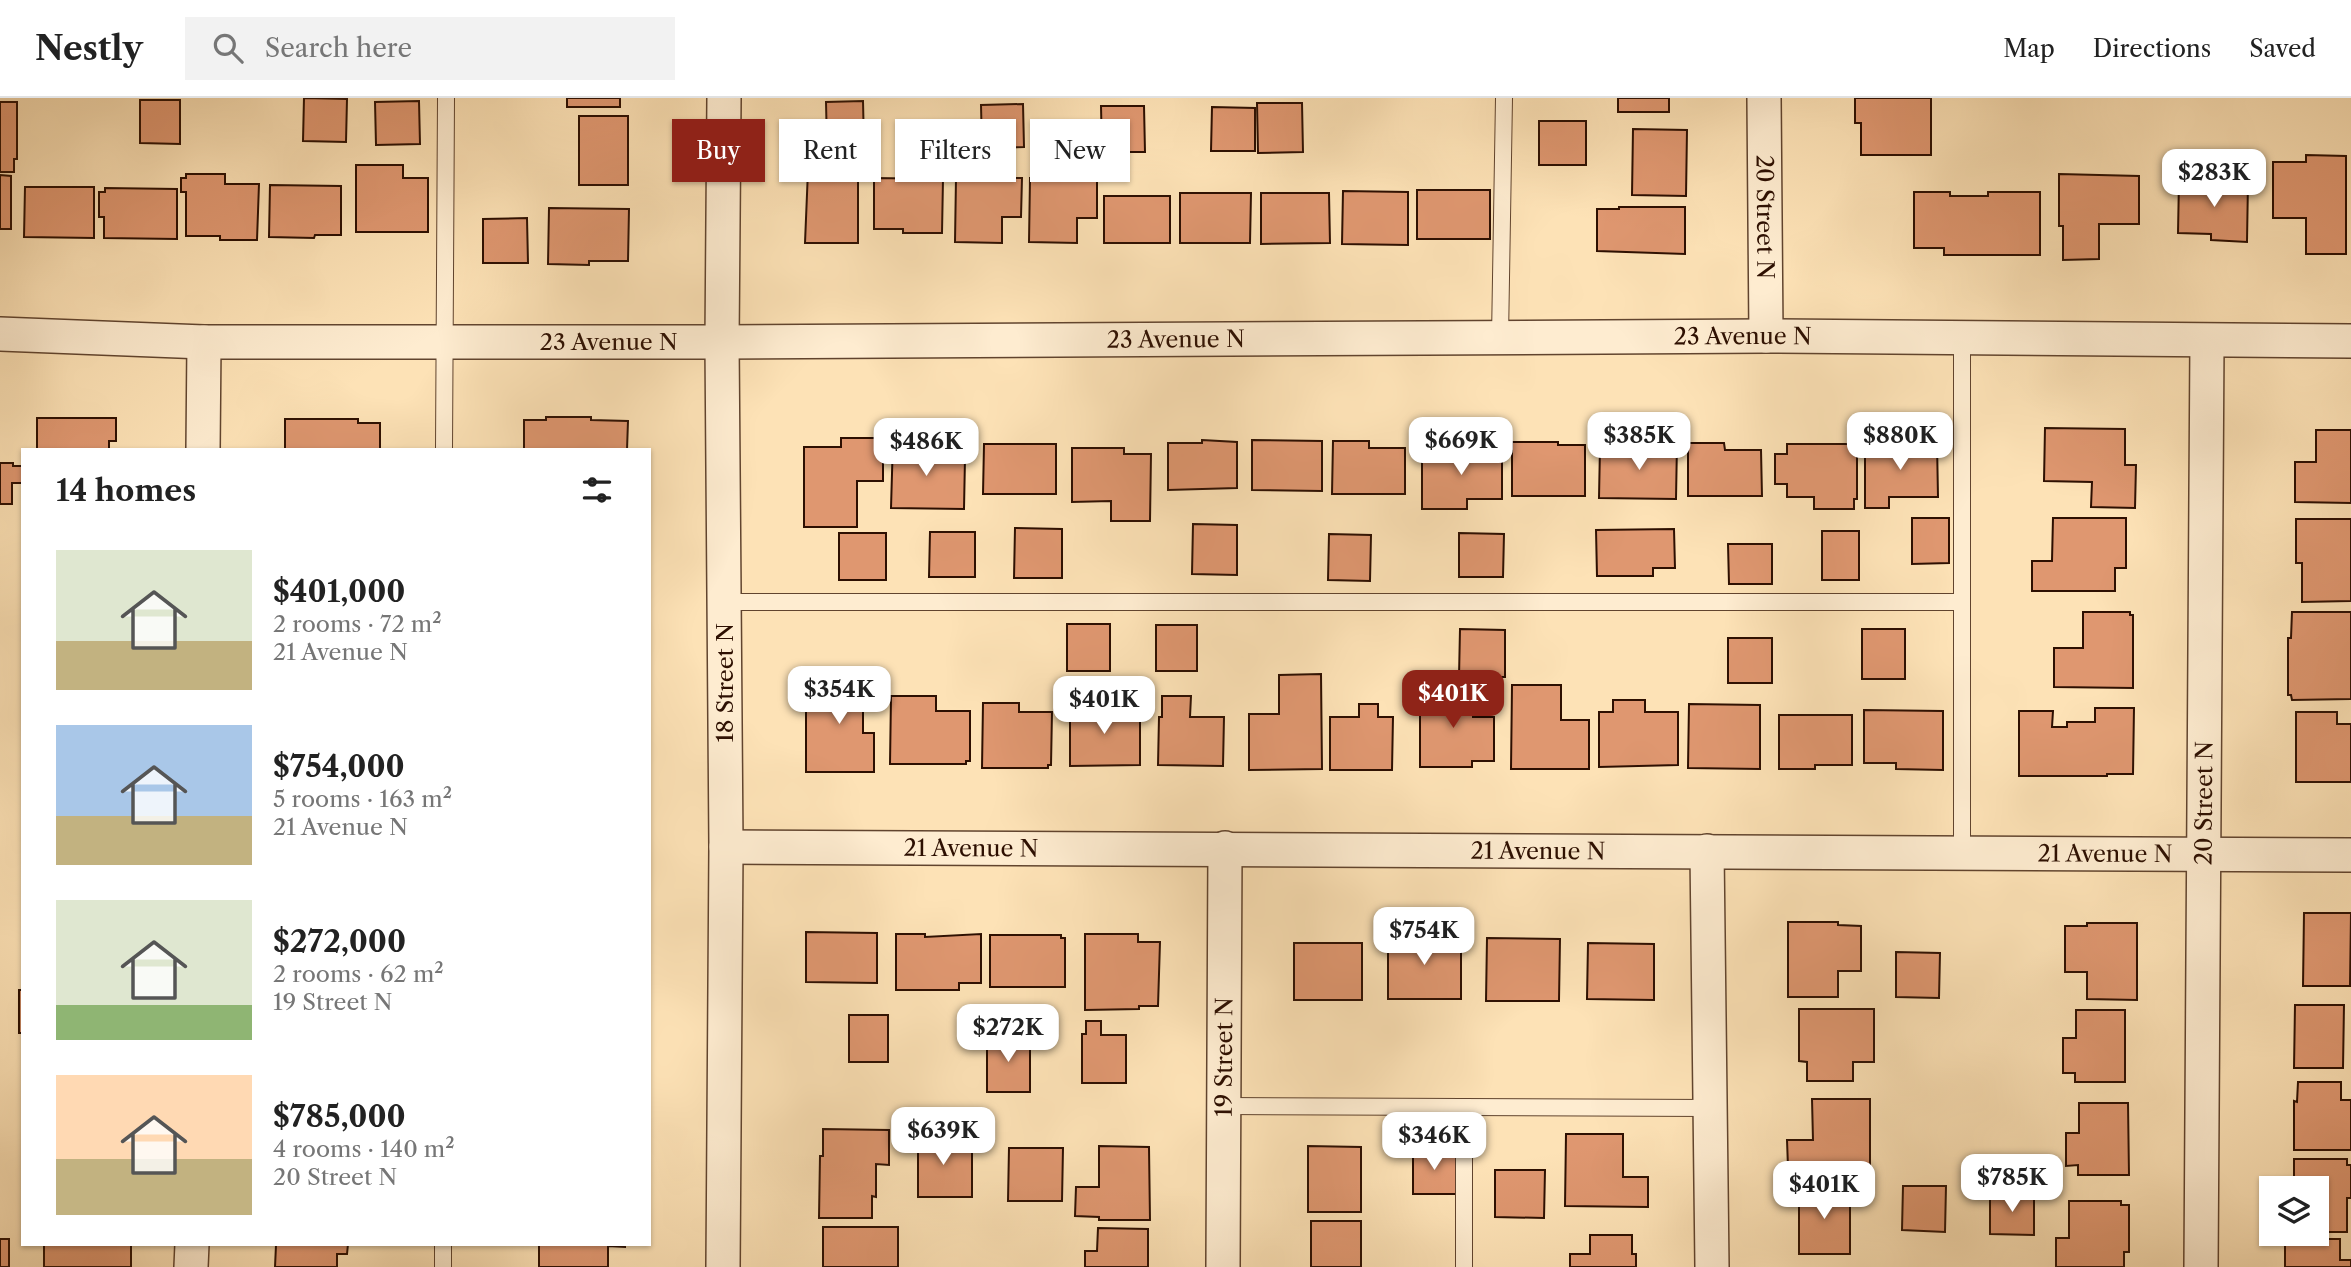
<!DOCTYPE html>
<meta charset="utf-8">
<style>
body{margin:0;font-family:"Libre Caslon Text",serif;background:#f2f2f2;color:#222;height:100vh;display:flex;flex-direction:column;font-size:26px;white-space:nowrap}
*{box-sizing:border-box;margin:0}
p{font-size:23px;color:#767676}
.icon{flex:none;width:38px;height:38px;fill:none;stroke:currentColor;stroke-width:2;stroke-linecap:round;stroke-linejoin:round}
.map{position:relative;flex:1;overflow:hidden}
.side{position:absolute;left:21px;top:350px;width:630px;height:798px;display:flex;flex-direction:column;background:#fff;border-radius:0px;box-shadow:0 2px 5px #0004}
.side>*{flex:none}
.guide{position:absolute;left:672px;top:21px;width:665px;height:63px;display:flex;gap:14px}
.buttons{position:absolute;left:2259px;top:1078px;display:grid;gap:14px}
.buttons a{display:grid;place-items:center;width:70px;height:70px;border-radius:0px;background:#fff;box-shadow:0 2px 5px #0004;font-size:35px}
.price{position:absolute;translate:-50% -60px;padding:0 16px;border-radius:14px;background:#fff;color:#222;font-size:23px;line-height:46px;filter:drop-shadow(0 2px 4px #0008)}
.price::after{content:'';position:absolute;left:50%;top:42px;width:21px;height:16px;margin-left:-10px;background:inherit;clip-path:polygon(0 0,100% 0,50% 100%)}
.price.on{background:#8f2418;color:#fff}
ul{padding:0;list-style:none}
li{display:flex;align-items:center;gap:21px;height:175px;padding:0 35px}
li span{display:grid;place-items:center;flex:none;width:196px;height:140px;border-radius:0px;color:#555}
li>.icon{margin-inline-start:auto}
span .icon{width:84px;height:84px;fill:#fffc;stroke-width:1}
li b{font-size:30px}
h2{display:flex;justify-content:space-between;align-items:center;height:84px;padding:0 35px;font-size:30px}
.chip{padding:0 24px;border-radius:0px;background:#fff;box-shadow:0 2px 5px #0004;font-size:24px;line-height:63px}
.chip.on{background:#8f2418;color:#fff}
header{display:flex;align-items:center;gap:42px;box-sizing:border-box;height:98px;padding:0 35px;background:#fff;border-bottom:2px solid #e0e0e0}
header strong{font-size:33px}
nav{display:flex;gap:38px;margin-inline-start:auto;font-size:24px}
.search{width:490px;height:63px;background:#f2f2f2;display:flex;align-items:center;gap:18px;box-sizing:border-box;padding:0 24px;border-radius:0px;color:#767676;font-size:26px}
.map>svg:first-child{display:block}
.building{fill:#df9770;stroke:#2d0f01;stroke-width:2}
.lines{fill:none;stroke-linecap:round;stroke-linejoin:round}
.lane-casing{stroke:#61442e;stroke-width:18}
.street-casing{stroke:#61442e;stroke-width:36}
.lane{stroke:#feecd0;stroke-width:16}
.street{stroke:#feecd0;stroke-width:33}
.labels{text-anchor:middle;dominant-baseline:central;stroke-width:5;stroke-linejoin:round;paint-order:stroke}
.street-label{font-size:23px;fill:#2d0f01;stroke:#feecd0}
</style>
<header>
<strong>Nestly</strong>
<div class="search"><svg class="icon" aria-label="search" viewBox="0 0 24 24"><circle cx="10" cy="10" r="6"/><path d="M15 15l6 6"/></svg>Search here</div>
<nav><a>Map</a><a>Directions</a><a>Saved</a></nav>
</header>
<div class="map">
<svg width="2351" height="1169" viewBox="0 0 2351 1169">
<rect width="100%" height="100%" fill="#fde2b6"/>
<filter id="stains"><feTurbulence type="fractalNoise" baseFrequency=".00286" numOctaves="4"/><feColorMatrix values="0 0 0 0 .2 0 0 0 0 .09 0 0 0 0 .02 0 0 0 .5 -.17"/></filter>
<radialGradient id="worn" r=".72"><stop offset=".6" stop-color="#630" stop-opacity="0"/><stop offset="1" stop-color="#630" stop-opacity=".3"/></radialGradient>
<g class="building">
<polygon points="304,0 347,1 346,44 303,43"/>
<rect x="567" y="0" width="53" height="9"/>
<rect x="1618" y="0" width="51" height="14"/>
<polygon points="1855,0 1931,0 1931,57 1861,57 1861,25 1855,25"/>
<polygon points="140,2 180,2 180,46 140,45"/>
<polygon points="419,3 420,46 376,47 375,4"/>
<polygon points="863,3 864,47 827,48 826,4"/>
<polygon points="0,4 17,4 17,61 14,61 14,74 0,74"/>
<polygon points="1257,5 1302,5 1303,54 1258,55"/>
<polygon points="1023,6 1024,49 982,50 981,7"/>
<polygon points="1101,8 1144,8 1145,54 1102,54"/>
<polygon points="1212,9 1255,10 1255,53 1211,53"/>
<rect x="579" y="18" width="49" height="69"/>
<rect x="1539" y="23" width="47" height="44"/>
<polygon points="1633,31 1687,32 1686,98 1632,97"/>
<polygon points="2306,57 2346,58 2346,156 2306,156 2306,120 2273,120 2273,64 2306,64"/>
<polygon points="356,67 403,67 403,80 428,80 428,134 356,134"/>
<polygon points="808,72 858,72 858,145 805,145"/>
<polygon points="186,76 225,76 225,86 259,86 257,142 220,142 220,138 186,138 186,94 181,94 181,80 186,80"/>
<polygon points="2059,76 2139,78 2139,126 2099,126 2099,161 2063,162 2063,128 2059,128"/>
<polygon points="0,77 11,78 11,131 0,131"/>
<polygon points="874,80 943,81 942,135 903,135 903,131 874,131"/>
<polygon points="956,80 1022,80 1021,119 1002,119 1002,145 955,144"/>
<polygon points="1030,80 1097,81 1097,120 1077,120 1077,145 1029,144"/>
<polygon points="2179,82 2248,83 2247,144 2211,142 2211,136 2178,135"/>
<polygon points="270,87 341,88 341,137 315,137 314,140 269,139"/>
<polygon points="25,89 94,89 94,140 24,139"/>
<polygon points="105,90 177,91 177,141 104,140 104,119 99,119 99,94 105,94"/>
<rect x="1417" y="92" width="73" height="49"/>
<polygon points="1343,93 1408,94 1408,147 1342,146"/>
<polygon points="1914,94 1950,94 1950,98 1988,98 1988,94 2040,94 2040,157 1944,157 1944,150 1914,150"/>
<polygon points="1180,95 1251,95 1250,145 1180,145"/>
<polygon points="1261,95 1329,95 1330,145 1261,146"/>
<rect x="1104" y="98" width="66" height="47"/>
<polygon points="1619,109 1685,109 1685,156 1597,153 1597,111 1619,111"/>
<polygon points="549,110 629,111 628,163 589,163 589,167 548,166"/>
<polygon points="527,120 528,165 483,165 483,121"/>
<polygon points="546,319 591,319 591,322 628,323 627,352 524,352 524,322 546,322"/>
<polygon points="37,320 116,320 116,343 109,343 109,352 37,352"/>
<polygon points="285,321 358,321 358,325 380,325 380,352 285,352"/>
<polygon points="2045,330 2125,331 2125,367 2136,367 2135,410 2091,409 2092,384 2044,383"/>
<polygon points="2316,332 2351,332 2351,405 2295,404 2295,364 2316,364"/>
<polygon points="841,340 883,340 883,383 857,383 857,429 804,429 804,349 841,349"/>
<polygon points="893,341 927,341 927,359 965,360 964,411 891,410"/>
<polygon points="1202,342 1237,344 1237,390 1168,392 1168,345 1202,345"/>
<polygon points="1252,342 1322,343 1322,393 1252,392"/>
<polygon points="1333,343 1369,343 1369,350 1405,350 1405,396 1332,396"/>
<polygon points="1512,344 1558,344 1558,347 1585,347 1585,398 1512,398"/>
<polygon points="1633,345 1677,345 1676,401 1599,400 1600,349 1633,349"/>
<polygon points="1688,345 1724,345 1725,352 1761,352 1762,398 1688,398"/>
<polygon points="1937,345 1938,399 1889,399 1889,410 1865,410 1865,346"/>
<polygon points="984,346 1056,346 1056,396 983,396"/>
<polygon points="1787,346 1857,346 1857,401 1854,401 1854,411 1814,411 1814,399 1787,399 1787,386 1775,386 1775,356 1787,356"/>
<polygon points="1457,349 1502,349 1502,401 1467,401 1467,411 1422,411 1422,352 1457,352"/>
<polygon points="1072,350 1124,350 1124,356 1151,356 1150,423 1111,423 1111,403 1072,404"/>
<polygon points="0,365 13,365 13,368 23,368 23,385 12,385 12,406 0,406"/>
<polygon points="1912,420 1949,420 1949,465 1912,466"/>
<polygon points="2053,420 2126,420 2126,470 2115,470 2115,493 2032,493 2032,463 2052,463"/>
<polygon points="2296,421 2351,421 2351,503 2302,504 2302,465 2296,465"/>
<polygon points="1193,426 1237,427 1237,477 1192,476"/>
<polygon points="1015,430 1062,431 1062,480 1014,480"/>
<polygon points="1674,431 1675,470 1653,470 1653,478 1597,478 1596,432"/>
<rect x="1822" y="433" width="37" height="49"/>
<polygon points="930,434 975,434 975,479 929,479"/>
<rect x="839" y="435" width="47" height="47"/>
<polygon points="1459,435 1504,436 1503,479 1459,479"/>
<polygon points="1329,436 1371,437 1370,483 1328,482"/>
<polygon points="1728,446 1772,446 1772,486 1729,486"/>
<polygon points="2083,514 2130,514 2130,517 2133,517 2133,590 2054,589 2054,550 2083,550"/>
<polygon points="2292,514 2351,514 2351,601 2292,602 2291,597 2288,597 2288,540 2291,540"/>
<rect x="1067" y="526" width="43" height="47"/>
<rect x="1156" y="527" width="41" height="46"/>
<polygon points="1460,531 1505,532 1505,579 1459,579"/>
<rect x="1862" y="531" width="43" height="50"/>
<rect x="1728" y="540" width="44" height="45"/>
<polygon points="1321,576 1322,671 1249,672 1249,616 1279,616 1279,577"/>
<polygon points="806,581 875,581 875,610 863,610 863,635 874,635 874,674 806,674"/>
<polygon points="1512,587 1561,587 1561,622 1589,622 1589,671 1511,671"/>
<polygon points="1420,590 1473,590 1473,619 1494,619 1494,663 1472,663 1472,669 1420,669"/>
<polygon points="891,598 936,598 936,613 970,613 970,663 966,663 966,666 890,666"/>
<polygon points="1068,598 1081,598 1081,612 1140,612 1140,667 1070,668 1070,614 1068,614"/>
<polygon points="1162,598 1191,598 1190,619 1224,619 1223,668 1158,667 1159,619 1162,619"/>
<polygon points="1613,602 1645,602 1645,614 1678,614 1678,667 1599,669 1599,614 1613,614"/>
<polygon points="983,605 1019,605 1019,614 1052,614 1051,667 1048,667 1048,670 982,670"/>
<polygon points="1359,606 1378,606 1378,619 1393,619 1392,672 1330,672 1330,619 1359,619"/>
<polygon points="1689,606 1760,607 1760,671 1688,670"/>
<polygon points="2095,610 2134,610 2133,676 2107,676 2107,678 2019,678 2019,613 2053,613 2052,629 2067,629 2067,624 2095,624"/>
<polygon points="1864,612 1943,613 1943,672 1896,671 1896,665 1864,665"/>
<polygon points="2296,614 2337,614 2337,626 2351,626 2351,684 2296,684"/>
<polygon points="1779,617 1852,617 1852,667 1815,667 1815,671 1779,671"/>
<polygon points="2304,815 2351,815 2350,888 2303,888"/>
<polygon points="1788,824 1838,824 1838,827 1861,828 1861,873 1838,873 1838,899 1788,899"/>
<polygon points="2087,825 2137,825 2137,902 2087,901 2087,874 2065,874 2065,828 2087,828"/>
<polygon points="806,834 877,835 877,885 806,884"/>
<polygon points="896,836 925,836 925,839 981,836 981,885 959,885 959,892 896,892"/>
<polygon points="1085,836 1138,836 1138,844 1160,844 1158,908 1139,908 1139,911 1085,912"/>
<polygon points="990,837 1061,837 1061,840 1065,840 1065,889 990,889"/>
<rect x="1388" y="838" width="73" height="63"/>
<polygon points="1487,840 1560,841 1559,903 1486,903"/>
<rect x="1294" y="845" width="68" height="57"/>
<polygon points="1588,845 1654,846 1654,902 1587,901"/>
<polygon points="1896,854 1940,855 1939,900 1896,899"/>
<rect x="19" y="892" width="4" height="43"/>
<polygon points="2295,907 2344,907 2343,970 2294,970"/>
<polygon points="1799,911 1874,911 1874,964 1853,964 1853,983 1807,983 1807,964 1799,963"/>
<polygon points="2076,912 2125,912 2125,984 2075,984 2075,975 2063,975 2063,940 2076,940"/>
<rect x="849" y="917" width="39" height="47"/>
<polygon points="1086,923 1101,923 1101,937 1126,937 1126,985 1082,985 1082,936 1086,936"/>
<polygon points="987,937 1030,938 1030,994 987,994"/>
<polygon points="2298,984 2341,984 2341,1002 2351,1002 2351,1052 2294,1052 2294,1003 2297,1004"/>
<polygon points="1812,1001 1870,1001 1870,1073 1820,1073 1820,1069 1788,1069 1787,1042 1813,1042"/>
<polygon points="2079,1005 2128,1005 2129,1077 2078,1077 2078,1067 2066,1068 2066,1035 2079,1035"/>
<polygon points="823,1031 889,1032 889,1067 876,1066 876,1099 872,1098 872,1120 819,1120 820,1058 823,1058"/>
<polygon points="918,1032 949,1032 949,1051 972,1051 972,1099 918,1099"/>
<polygon points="1566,1036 1623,1036 1623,1079 1648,1079 1648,1109 1565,1108"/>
<polygon points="1099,1048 1149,1049 1150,1122 1099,1122 1099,1119 1075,1118 1076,1089 1099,1089"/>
<polygon points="1308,1048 1361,1049 1361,1114 1308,1114"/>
<polygon points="1009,1050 1063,1050 1062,1103 1008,1103"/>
<rect x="1413" y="1051" width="43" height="45"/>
<polygon points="2294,1061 2347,1061 2347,1067 2351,1067 2351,1100 2347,1100 2347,1134 2317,1134 2317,1090 2294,1090"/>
<polygon points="1495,1072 1545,1072 1544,1120 1495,1119"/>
<polygon points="1903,1088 1946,1088 1945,1134 1902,1132"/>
<polygon points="1799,1090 1850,1091 1850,1156 1799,1156"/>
<polygon points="1990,1095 2034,1095 2034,1137 1990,1136"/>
<polygon points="2069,1103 2121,1103 2121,1107 2129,1107 2129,1154 2124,1154 2124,1169 2056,1169 2056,1140 2069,1140"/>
<rect x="1311" y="1123" width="50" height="46"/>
<rect x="823" y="1129" width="75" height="40"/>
<polygon points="1098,1130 1148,1131 1148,1169 1085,1169 1085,1153 1097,1153"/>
<polygon points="1590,1137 1632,1137 1632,1156 1636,1156 1636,1169 1570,1169 1570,1156 1590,1156"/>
<rect x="0" y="1141" width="9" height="28"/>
<polygon points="2285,1141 2340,1141 2340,1162 2351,1162 2351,1169 2285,1169"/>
<polygon points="30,1146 131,1146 131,1169 44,1169 44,1147"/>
<polygon points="348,1146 347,1156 337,1156 337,1169 275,1169 276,1147"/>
<polygon points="555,1146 625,1146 625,1149 608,1148 608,1169 539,1169 539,1147"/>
</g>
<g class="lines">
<defs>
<g id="lane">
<polyline points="1500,240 1504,0"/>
<polyline points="1962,240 1962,755"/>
<polyline points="444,352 446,0"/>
<polyline points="724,504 1962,504"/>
<polyline points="1224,1008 1710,1010"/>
<polyline points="443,1169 443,1146"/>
<polyline points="1464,1169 1464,1009"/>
</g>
<g id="street">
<path id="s1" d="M1764,0L1766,238"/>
<path id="s2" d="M0,236L204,244H722L1766,238L2351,243"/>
<polyline points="203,352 204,244"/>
<path id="s3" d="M726,749L2351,757"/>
<polyline points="1707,753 1712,1169"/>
<polyline points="191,1169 192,1146"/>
<polyline points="723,1169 726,749 722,244 724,0"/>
<path id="s4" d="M1223,1169L1225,750"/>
<path id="s5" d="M2201,1169L2207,243"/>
</g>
</defs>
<use href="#lane" class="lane-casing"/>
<use href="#street" class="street-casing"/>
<use href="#lane" class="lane"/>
<use href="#street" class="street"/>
</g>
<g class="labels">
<g class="street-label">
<text stroke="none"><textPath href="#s1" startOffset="119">20 Street N</textPath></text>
<text stroke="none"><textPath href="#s2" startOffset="1743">23 Avenue N</textPath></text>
<text stroke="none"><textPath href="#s2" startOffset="1176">23 Avenue N</textPath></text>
<text stroke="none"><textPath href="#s2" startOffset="609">23 Avenue N</textPath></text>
<text transform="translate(725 585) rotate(-90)">18 Street N</text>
<text stroke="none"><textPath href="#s5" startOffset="464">20 Street N</textPath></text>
<text stroke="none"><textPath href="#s3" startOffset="245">21 Avenue N</textPath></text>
<text stroke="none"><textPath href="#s3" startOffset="812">21 Avenue N</textPath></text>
<text stroke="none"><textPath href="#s3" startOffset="1379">21 Avenue N</textPath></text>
<text stroke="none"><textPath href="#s4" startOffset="210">19 Street N</textPath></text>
</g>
</g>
<rect width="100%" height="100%" filter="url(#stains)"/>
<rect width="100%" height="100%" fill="url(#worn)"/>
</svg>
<div class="buttons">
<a><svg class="icon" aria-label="layers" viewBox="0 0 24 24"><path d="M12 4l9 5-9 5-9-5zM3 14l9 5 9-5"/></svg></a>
</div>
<b class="price" style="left:2214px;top:111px">$283K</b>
<b class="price" style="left:1639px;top:374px">$385K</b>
<b class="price" style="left:1900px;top:374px">$880K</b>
<b class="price" style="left:1461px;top:379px">$669K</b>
<b class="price" style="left:926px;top:380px">$486K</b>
<b class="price" style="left:839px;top:628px">$354K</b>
<b class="price on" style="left:1453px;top:632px">$401K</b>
<b class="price" style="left:1104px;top:638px">$401K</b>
<b class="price" style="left:1424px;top:869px">$754K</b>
<b class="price" style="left:1008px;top:966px">$272K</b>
<b class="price" style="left:943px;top:1069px">$639K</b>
<b class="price" style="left:1434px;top:1074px">$346K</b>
<b class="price" style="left:2012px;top:1116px">$785K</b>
<b class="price" style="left:1824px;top:1123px">$401K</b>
<div class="guide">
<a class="chip on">Buy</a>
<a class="chip">Rent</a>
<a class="chip">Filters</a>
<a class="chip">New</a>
</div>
<section class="side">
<h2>14 homes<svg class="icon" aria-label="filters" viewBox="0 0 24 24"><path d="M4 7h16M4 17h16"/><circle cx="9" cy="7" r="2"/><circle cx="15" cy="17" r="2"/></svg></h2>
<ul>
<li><span style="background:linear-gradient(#dfe7d0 65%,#c2b280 0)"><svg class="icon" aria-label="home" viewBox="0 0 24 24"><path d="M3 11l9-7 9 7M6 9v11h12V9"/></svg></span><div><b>$401,000</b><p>2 rooms · 72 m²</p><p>21 Avenue N</p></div></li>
<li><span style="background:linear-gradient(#a9c7e8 65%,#c2b280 0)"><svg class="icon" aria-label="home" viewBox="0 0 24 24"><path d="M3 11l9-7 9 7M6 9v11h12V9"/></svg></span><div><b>$754,000</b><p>5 rooms · 163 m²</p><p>21 Avenue N</p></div></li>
<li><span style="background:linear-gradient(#dfe7d0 75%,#8fb573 0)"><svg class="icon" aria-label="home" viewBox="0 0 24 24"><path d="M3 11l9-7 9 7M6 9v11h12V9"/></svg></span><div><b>$272,000</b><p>2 rooms · 62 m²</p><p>19 Street N</p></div></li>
<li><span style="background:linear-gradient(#ffd9b3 60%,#c2b280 0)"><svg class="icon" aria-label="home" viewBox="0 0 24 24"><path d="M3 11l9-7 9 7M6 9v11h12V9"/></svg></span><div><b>$785,000</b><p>4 rooms · 140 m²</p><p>20 Street N</p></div></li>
</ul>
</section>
</div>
